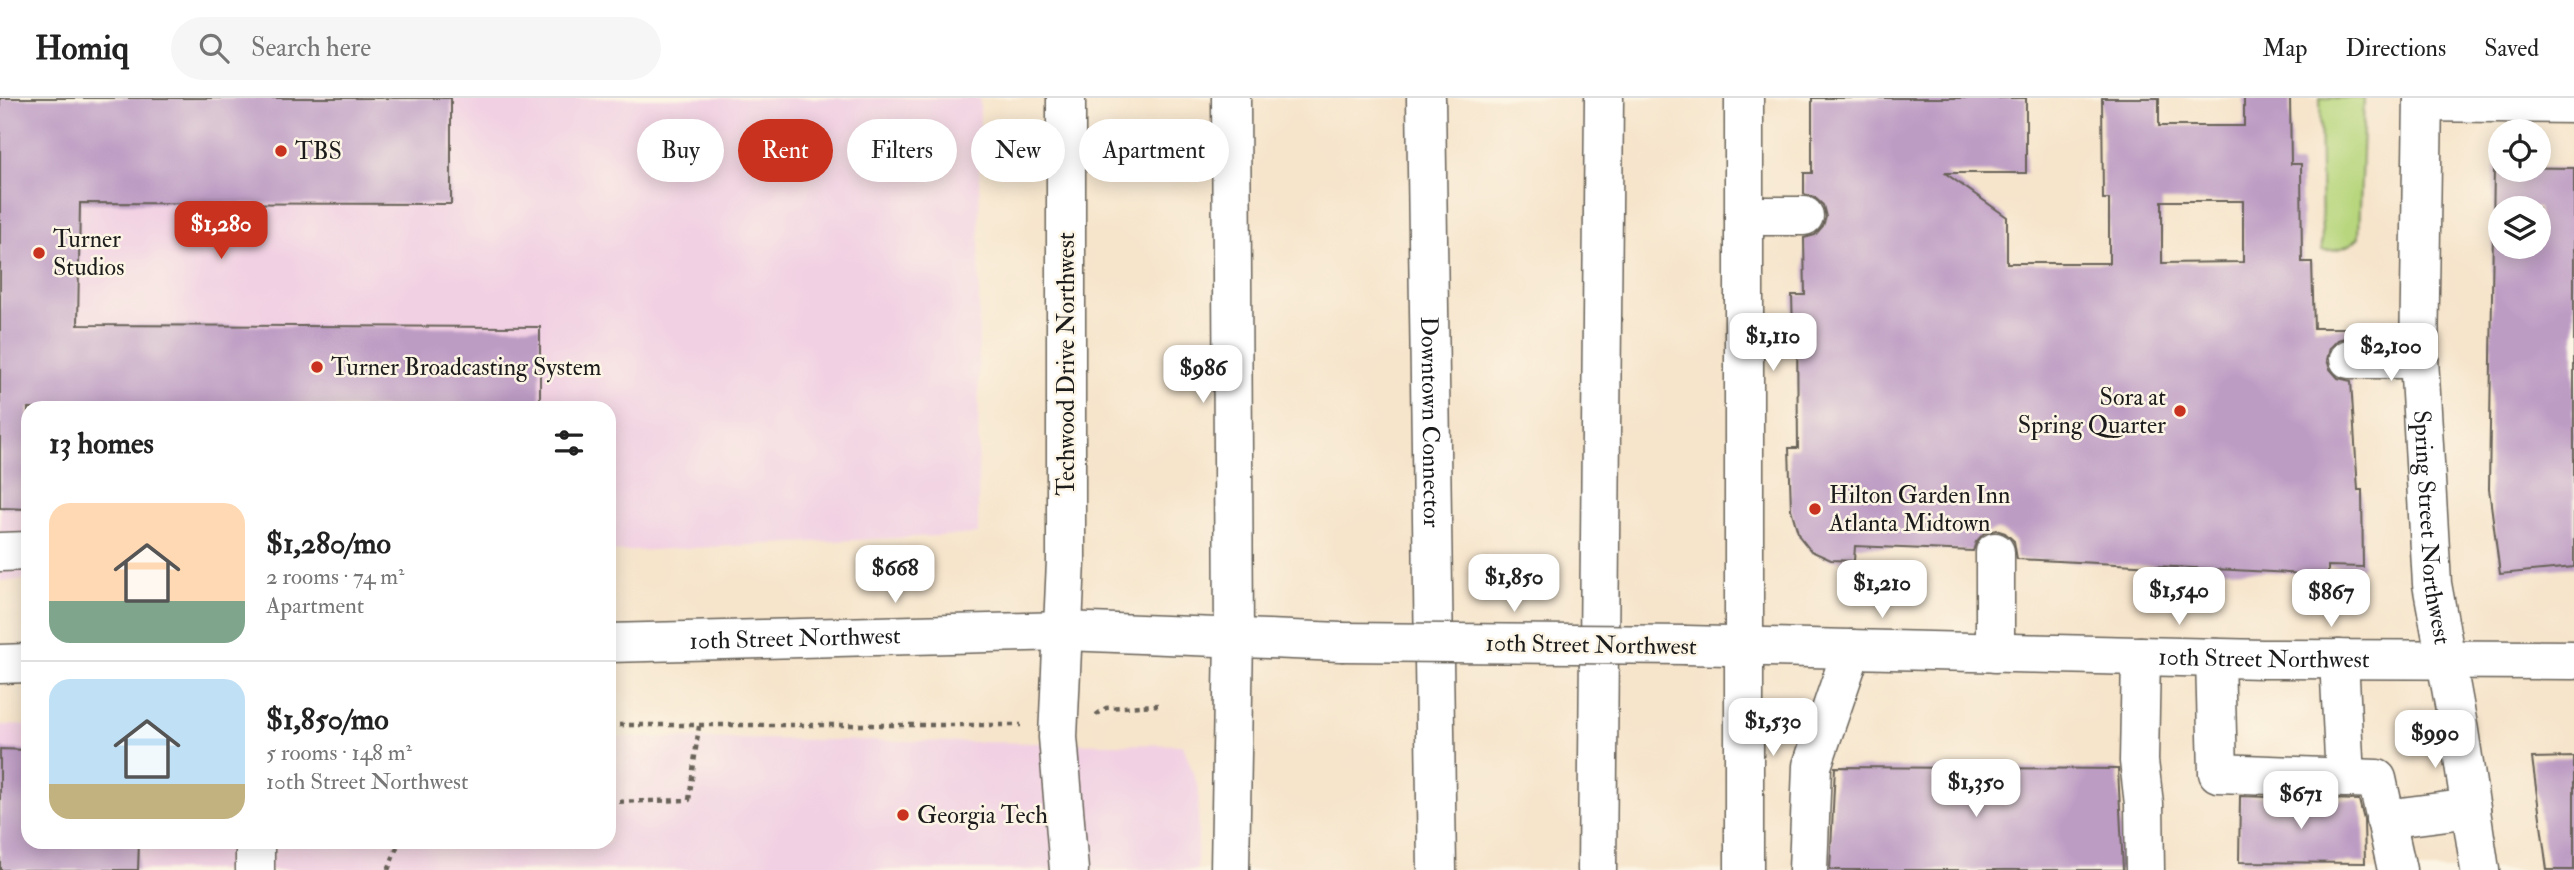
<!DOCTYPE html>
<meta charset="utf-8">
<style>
body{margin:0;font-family:"IM FELL Double Pica",serif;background:#f6f6f6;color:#222;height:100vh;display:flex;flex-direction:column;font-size:26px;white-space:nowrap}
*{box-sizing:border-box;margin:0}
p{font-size:23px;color:#767676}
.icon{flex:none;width:38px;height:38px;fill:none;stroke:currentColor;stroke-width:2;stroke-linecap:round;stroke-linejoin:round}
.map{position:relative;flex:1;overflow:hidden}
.details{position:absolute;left:21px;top:303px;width:595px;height:448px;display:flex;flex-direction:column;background:#fff;border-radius:21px;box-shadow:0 4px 18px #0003}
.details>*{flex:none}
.hud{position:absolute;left:637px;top:21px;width:665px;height:63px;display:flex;gap:14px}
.buttons{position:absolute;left:2488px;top:21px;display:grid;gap:14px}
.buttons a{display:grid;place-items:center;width:63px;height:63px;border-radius:50%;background:#fff;box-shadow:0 4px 18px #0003;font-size:35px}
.price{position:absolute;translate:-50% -60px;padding:0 16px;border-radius:14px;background:#fff;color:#222;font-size:23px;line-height:46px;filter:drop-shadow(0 2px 4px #0008)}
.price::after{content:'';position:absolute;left:50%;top:42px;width:21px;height:16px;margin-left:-10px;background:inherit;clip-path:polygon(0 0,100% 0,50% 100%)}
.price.selected{background:#c8321e;color:#fff}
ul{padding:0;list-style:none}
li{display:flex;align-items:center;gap:21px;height:175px;padding:0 28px}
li+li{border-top:2px solid #e0e0e0}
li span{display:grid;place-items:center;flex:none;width:196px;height:140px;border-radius:21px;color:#555}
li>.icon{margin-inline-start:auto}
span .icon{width:84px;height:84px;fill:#fffc;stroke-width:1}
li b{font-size:30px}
h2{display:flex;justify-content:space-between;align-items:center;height:84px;padding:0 28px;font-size:30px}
.pill{padding:0 24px;border-radius:32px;background:#fff;box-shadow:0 4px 18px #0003;font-size:24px;line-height:63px}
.pill.selected{background:#c8321e;color:#fff}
header{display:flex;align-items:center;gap:42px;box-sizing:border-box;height:98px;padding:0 35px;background:#fff;border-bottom:2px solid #e0e0e0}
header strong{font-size:33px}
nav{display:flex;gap:38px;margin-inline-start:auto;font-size:24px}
.search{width:490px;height:63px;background:#f6f6f6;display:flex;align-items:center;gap:18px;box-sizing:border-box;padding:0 24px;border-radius:38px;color:#767676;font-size:26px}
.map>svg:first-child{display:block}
.built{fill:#f1d0e3}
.green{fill:#b7d67d;stroke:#6a794c;stroke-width:2}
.building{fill:#bd9cc4;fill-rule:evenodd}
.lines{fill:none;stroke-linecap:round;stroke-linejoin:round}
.minor-casing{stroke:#686259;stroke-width:41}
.major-casing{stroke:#686259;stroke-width:41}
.highway-casing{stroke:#686259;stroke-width:41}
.path{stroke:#686259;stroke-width:4.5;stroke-dasharray:5 5;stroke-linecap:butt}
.minor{stroke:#fff;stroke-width:38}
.major{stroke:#fff;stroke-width:38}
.highway{stroke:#fff;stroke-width:38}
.major-bridge-casing{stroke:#686259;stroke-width:41;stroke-linecap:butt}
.major-bridge{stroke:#fff;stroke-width:38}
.poi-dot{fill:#c8321e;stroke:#fcf5e5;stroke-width:2.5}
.labels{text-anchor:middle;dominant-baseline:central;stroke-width:5;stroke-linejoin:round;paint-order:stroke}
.poi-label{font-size:24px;fill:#1c1c1c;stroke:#fcf5e5;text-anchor:start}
.street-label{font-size:24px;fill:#1c1c1c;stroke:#fcf5e5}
</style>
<header>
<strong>Homiq</strong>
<div class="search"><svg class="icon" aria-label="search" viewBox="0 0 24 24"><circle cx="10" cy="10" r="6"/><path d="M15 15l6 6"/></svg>Search here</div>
<nav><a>Map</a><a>Directions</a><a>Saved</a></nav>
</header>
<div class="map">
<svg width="2574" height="772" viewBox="0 0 2574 772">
<rect width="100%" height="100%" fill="#fcf5e5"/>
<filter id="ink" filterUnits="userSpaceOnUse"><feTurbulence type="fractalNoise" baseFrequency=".0143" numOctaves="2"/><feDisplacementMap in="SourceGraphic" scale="14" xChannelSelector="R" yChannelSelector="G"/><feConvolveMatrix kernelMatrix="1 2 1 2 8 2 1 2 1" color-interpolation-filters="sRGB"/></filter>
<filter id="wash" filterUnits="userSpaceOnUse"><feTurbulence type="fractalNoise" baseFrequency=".00686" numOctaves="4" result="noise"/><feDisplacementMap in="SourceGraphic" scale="28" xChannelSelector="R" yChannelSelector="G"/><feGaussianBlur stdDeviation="1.57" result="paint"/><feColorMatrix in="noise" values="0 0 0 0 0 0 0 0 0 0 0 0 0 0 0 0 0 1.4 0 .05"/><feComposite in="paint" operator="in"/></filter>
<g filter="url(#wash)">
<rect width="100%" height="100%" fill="#f6e4cb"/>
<g class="built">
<polygon points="0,0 980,0 978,436 609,454 609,310 28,310 28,482 0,483"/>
<polygon points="0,627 28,627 28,744 609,744 609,639 1183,647 1199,691 1197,772 0,772"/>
</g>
<path class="green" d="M2320,0H2364L2359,139C2348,150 2337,153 2322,152Z"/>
<g id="blocks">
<g class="building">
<polygon points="0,0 451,0 451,106 80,105 78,227 540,229 540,310 28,310 28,411 0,410"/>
<path d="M1812,0H2026V75H1945L2007,119V165H2109V101H2103L2102,0H2159V28H2244V0H2290L2291,66H2301L2302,164H2312L2314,230H2347L2348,239L2338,242L2330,250L2327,262L2330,271L2338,280L2351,283L2358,392H2362L2363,469L2328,468V477L2017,461L2014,443L2005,435L1996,432L1984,435L1976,444L1973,453L1855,448L1854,463L1831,462L1811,453L1799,438L1791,411L1789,350H1798L1797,232H1793L1792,197H1805L1804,140L1815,137L1823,128L1826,119L1823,107L1814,99L1804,96V75H1812ZM2162,103H2243V164L2162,165Z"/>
<path d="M2494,69L2574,70V469L2500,476L2489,391ZM2501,110H2539V149H2501Z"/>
<polygon points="0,651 28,652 28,744 139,744 138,772 0,772"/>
<polygon points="2574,659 2574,772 2547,772 2532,660"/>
<polygon points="1835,669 2118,671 2123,772 1830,772"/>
<polygon points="2240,698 2359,702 2364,722 2365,765 2239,764"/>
</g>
</g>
</g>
<g filter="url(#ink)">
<use href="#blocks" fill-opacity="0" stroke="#686259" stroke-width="2"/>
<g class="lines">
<defs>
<g id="minor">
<polyline points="1066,0 1066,463 1058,639 1069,772"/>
<polyline points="1231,0 1234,537"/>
<polyline points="1744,0 1744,772"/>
<polyline points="2423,4 2574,6"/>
<polyline points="1744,118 1804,118"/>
<polyline points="2349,261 2419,261"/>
<polyline points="0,454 28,453"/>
<polyline points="1995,555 1995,454"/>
<polyline points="2141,558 2139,663 2144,706 2145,772"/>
<polyline points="2215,560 2218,675 2377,681 2397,772"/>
<polyline points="2339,561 2345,680"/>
<polyline points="2385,721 2471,710"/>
<polyline points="255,772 255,744"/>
<polyline points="1808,772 1812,668 1852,551"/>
</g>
<g id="major">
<path id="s1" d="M2423,0L2419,261L2432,486L2459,633L2480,772"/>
<path id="s2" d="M609,545L1065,533L1341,544"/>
<path id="s3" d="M1686,547L2263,561L2574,562"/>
<polyline points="0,566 28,565"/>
</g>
<g id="highway">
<path id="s4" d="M1426,0L1437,772"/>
<polyline points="1230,772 1234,537"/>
<polyline points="1597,772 1604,0"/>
</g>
</defs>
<use href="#minor" class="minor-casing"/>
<use href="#major" class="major-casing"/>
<use href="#highway" class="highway-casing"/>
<g class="path">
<polyline points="1096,617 1106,610 1158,607"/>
<polyline points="609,627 1021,627"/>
<polyline points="609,704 689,702 699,628"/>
<polyline points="388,772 399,744"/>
</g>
<use href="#minor" class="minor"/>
<use href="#major" class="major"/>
<use href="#highway" class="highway"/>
<defs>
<polyline id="major-bridge" points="1341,544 1686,547"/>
</defs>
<use href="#major-bridge" class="major-bridge-casing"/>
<use href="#major-bridge" class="major-bridge"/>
</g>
</g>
<g class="poi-dot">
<circle cx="281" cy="53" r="7"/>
<circle cx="39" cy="155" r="7"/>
<circle cx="317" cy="269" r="7"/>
<circle cx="2180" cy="313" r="7"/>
<circle cx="1815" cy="411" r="7"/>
<circle cx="903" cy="717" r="7"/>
</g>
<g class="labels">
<g class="poi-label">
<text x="295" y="53">TBS</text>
<text x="53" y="141">Turner<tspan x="53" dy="28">Studios</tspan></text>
<text x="331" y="269">Turner Broadcasting System</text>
<text x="2166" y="299" text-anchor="end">Sora at<tspan x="2166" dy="28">Spring Quarter</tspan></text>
<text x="1829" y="397">Hilton Garden Inn<tspan x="1829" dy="28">Atlanta Midtown</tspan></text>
<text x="917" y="717">Georgia Tech</text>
</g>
<g class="street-label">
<text transform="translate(1066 266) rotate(-90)">Techwood Drive Northwest</text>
<text stroke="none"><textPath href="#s4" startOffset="324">Downtown Connector</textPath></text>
<text stroke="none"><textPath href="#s1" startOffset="430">Spring Street Northwest</textPath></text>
<text stroke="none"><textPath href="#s2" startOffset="186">10th Street Northwest</textPath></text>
<text transform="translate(1591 547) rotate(1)">10th Street Northwest</text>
<text stroke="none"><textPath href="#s3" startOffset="578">10th Street Northwest</textPath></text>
</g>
</g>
</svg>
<div class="buttons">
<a><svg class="icon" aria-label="locate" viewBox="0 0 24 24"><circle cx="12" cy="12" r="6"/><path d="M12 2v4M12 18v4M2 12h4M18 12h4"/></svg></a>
<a><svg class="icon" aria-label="layers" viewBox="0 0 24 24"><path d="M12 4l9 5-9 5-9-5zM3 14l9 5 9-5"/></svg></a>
</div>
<b class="price selected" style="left:221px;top:163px">$1,280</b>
<b class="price" style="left:1773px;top:275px">$1,110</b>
<b class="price" style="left:2391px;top:285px">$2,100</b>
<b class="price" style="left:1203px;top:307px">$986</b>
<b class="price" style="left:895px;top:507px">$668</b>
<b class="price" style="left:1514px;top:516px">$1,850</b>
<b class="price" style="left:1882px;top:522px">$1,210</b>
<b class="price" style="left:2179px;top:529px">$1,540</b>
<b class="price" style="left:2331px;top:531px">$867</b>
<b class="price" style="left:1773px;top:660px">$1,530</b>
<b class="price" style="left:2435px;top:672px">$990</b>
<b class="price" style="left:1976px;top:721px">$1,350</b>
<b class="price" style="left:2301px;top:733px">$671</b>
<div class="hud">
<a class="pill">Buy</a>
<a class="pill selected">Rent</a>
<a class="pill">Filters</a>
<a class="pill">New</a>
<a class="pill">Apartment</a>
</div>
<section class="details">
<h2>13 homes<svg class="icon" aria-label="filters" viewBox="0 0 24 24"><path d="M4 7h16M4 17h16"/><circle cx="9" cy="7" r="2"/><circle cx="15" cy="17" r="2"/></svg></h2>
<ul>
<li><span style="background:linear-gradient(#ffd9b3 70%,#7fa58c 0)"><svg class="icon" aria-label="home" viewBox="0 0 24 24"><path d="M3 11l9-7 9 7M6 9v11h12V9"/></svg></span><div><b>$1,280/mo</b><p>2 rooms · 74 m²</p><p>Apartment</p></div></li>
<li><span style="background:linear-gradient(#bfe0f5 75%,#c2b280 0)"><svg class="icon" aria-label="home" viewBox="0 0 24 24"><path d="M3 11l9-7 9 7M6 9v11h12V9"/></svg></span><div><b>$1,850/mo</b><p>5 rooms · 148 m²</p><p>10th Street Northwest</p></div></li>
</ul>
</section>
</div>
